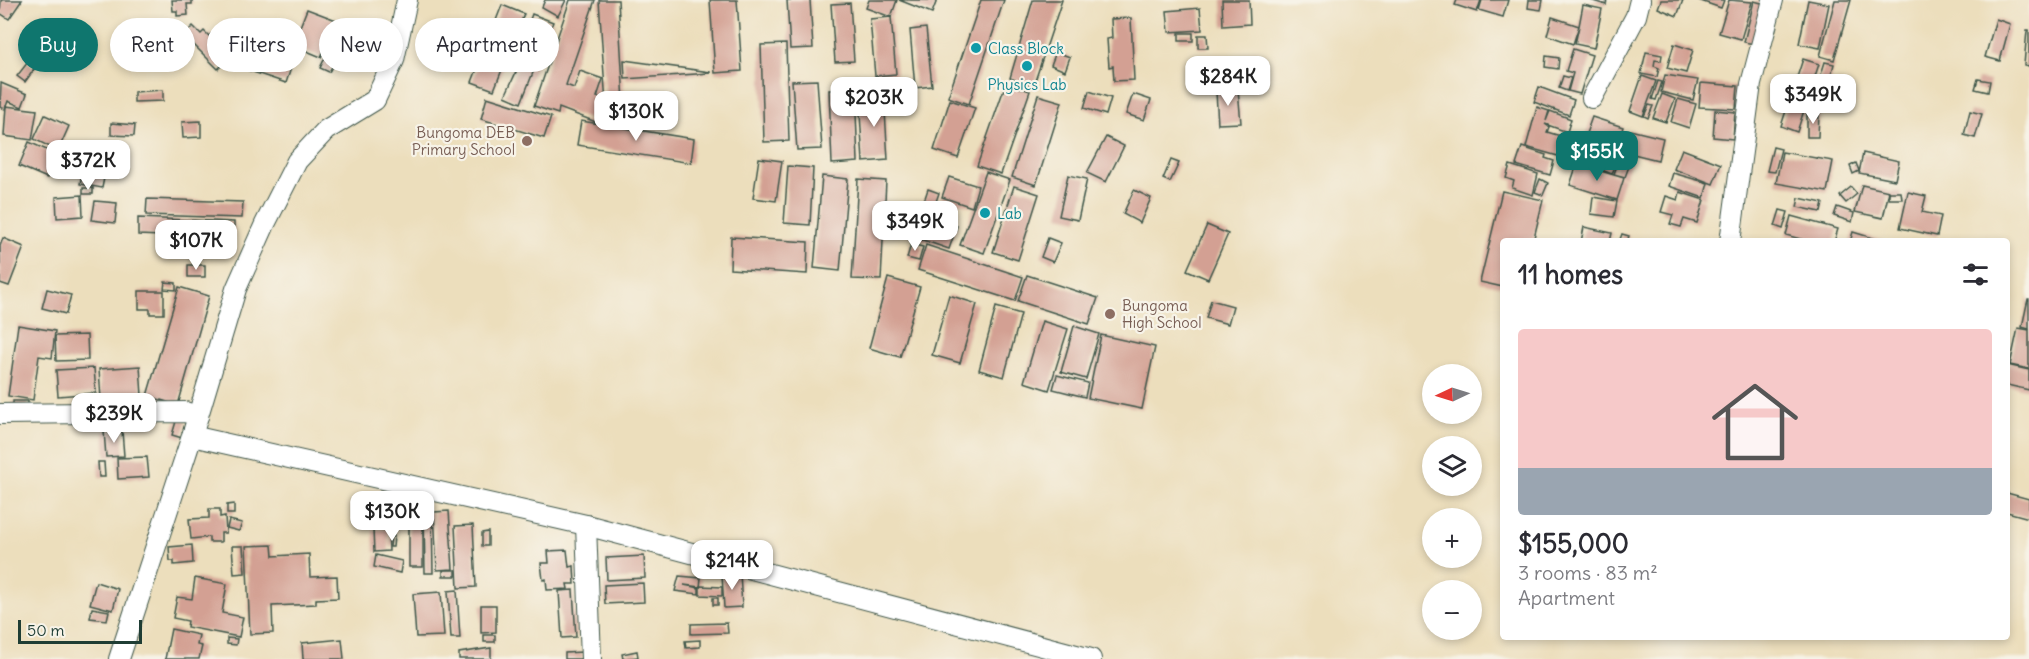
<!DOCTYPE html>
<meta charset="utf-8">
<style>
body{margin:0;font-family:Delius,sans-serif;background:#f7f7f7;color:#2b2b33;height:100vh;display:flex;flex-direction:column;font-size:22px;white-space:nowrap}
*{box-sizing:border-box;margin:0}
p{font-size:20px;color:#7c7c81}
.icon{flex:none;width:33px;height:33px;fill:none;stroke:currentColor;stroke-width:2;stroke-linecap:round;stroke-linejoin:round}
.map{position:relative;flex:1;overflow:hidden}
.details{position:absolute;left:1500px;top:238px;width:510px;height:402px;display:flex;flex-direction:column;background:#fff;border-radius:6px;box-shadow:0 3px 9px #0003}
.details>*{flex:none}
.hud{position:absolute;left:18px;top:18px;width:570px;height:54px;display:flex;gap:12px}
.needle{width:39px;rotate:266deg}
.controls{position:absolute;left:1422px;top:364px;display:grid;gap:12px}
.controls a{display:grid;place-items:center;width:60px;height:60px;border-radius:50%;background:#fff;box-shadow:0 3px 9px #0003;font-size:30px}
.scale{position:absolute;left:18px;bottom:15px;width:124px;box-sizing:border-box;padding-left:6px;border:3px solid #1f3d34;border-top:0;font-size:16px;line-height:21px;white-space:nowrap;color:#1f3d34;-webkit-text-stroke:4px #f7f3e8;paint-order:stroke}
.price{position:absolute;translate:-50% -51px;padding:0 14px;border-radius:12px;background:#fff;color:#222;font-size:20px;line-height:39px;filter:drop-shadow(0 2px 3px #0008)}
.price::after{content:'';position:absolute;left:50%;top:36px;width:18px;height:14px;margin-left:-9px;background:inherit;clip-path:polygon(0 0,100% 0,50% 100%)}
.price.selected{background:#0f766e;color:#fff}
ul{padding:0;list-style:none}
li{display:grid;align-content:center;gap:12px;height:318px;padding:0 18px}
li+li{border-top:2px solid #e1e1e2}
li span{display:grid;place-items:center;height:186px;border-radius:6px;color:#555}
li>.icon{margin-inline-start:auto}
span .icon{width:108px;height:108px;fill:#fffc;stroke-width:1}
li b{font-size:26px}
h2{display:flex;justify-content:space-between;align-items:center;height:72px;padding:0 18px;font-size:26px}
.chip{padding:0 21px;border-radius:27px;background:#fff;box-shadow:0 3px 9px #0003;font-size:21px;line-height:54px}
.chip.selected{background:#0f766e;color:#fff}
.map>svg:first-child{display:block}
.building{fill:#d3a093}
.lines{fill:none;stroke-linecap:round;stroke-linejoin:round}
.minor-casing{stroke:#3e5548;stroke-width:22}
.minor{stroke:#fff;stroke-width:20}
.culture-dot{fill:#0f9aa8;stroke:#f7f3e8;stroke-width:2}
.education-dot{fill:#8d6e63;stroke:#f7f3e8;stroke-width:2}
.labels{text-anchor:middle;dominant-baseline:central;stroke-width:4.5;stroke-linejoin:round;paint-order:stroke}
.culture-label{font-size:15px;fill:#0d838f;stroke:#f7f3e8;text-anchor:start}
.education-label{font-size:15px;fill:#785e54;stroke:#f7f3e8;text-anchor:end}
</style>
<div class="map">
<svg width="2029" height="659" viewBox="0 0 2029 659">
<rect width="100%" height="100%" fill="#f7f3e8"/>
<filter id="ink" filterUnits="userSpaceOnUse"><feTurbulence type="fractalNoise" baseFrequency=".0167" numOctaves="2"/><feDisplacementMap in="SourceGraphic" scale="12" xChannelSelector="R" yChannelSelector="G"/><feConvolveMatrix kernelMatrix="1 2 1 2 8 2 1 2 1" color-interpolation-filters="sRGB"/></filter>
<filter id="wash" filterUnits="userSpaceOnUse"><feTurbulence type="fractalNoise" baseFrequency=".008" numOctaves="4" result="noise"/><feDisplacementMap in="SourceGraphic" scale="24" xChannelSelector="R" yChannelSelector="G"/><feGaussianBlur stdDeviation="1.35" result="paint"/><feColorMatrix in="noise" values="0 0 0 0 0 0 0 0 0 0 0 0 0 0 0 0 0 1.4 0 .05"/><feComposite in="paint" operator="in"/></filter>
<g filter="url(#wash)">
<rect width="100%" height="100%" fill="#ecdebc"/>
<g id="blocks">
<g class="building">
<polygon points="1,0 22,0 9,19 0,13"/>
<polygon points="172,0 192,0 192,4 187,4 188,15 177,16 177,11 173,11"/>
<polygon points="545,0 566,0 558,16 542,7"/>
<polygon points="570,0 595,0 566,85 574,88 580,71 603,79 597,97 604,99 596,122 559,108 558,114 534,106"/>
<polygon points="599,0 618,0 625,119 607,120"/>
<polygon points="710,0 737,0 742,71 715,73"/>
<polygon points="787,0 810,0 813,48 790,49"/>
<polygon points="869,0 897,0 891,17 866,8"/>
<polygon points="899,0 937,0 932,13"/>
<polygon points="981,0 1004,0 969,104 948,97"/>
<polygon points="1033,0 1062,0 1033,87 1010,78"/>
<polygon points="1222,0 1249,0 1250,24 1223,26"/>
<polygon points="1457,0 1481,0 1477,12 1455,5"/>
<polygon points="1482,0 1508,0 1503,17 1479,10"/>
<polygon points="1529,0 1543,0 1541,10 1528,8"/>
<polygon points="1590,0 1607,0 1606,5"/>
<polygon points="1661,0 1683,0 1677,16 1658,8"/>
<polygon points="1698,0 1724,0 1721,8"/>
<polygon points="1729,0 1752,2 1741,39 1719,33"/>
<polygon points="1808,0 1829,4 1820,48 1799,44"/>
<polygon points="1835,0 1851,0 1834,60 1820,56"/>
<polygon points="1754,1 1769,5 1759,45 1744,42"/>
<polygon points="850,3 854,61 835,62 831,4"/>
<polygon points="502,5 524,14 494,90 472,82"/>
<polygon points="1583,5 1602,9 1594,48 1575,44 1579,26 1573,44 1547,35 1552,17 1579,26"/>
<polygon points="1200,8 1202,30 1169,32 1167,11"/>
<polygon points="307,9 336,20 330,33 339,37 334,52 325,48 321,57 297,47 300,38 296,37"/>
<polygon points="532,14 553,22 521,103 505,96 517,70 512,69"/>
<polygon points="891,17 896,74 875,76 870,19"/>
<polygon points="1131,18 1134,80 1114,81 1113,66 1109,67 1107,39 1112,38 1111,19"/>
<polygon points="1996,19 2010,24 2000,61 1985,57"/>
<polygon points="193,26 201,34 204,31 209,36 211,34 225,48 218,55 225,62 218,69 184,35"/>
<polygon points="926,28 932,86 915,88 910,30"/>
<polygon points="2027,30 2029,30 2029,66 2024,65"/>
<rect x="1179" y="33" width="14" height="8"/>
<polygon points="1198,35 1207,35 1208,48 1198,48"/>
<polygon points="786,44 789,141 764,142 761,45"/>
<polygon points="1674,44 1693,50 1686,73 1667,68"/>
<polygon points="1573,49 1592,55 1580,94 1568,91 1573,73 1566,71"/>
<polygon points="264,50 284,57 281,65 291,68 286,83 241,68 246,53 261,58"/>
<polygon points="1056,52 1070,57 1065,71 1051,65"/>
<polygon points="1646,52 1662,55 1661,61 1655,60 1654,66 1659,68 1657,77 1641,74"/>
<polygon points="326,56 335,61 329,72 320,68"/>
<polygon points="1546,56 1559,58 1558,69 1545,67"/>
<polygon points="1803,59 1819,64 1797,132 1781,126"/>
<polygon points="624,60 710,72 710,73 625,79"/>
<polygon points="28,62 35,68 25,82 17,76"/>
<polygon points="1825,62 1834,64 1828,87 1818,84"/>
<polygon points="1665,75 1698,80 1693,100 1661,92"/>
<polygon points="1563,76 1571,78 1567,91 1559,88"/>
<polygon points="1642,76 1656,81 1643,116 1630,111"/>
<polygon points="1978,79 1990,81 1988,92 1975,89"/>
<polygon points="817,80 822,149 797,150 792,81"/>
<polygon points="1658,81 1662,82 1656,100 1652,99"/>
<polygon points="1,83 27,94 22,107 8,101 5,109 0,107"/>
<polygon points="1006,83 1030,91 1001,174 977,166"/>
<polygon points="1701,83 1738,86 1736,109 1699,107"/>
<polygon points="1539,87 1574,100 1569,115 1534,102"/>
<polygon points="855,89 858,162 832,164 829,90"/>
<polygon points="163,90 163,101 134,102 134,92"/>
<polygon points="1238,90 1241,123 1218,124 1216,92"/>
<polygon points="1089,91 1111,98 1106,115 1084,108"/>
<polygon points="1133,94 1151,100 1144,120 1126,114"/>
<polygon points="1662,94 1675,99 1666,122 1653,118"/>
<polygon points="884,95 888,160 863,162 859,97"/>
<polygon points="1038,95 1062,102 1036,185 1012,177"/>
<polygon points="487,97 551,117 544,138 481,119"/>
<polygon points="1678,99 1696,104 1689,128 1671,122"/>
<polygon points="950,100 975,108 958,158 934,150"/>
<polygon points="1649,105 1653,106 1648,118 1644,116"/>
<polygon points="6,106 37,110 32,140 4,136"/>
<polygon points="1537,107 1549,111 1546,121 1550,111 1571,119 1567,132 1545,124 1549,127 1547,132 1564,137 1558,156 1526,147"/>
<polygon points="1715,110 1735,112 1733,139 1713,137"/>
<polygon points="1970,111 1982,114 1975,138 1964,135"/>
<polygon points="1807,113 1819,113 1818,137 1807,137"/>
<polygon points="45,115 69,126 58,151 34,139"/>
<polygon points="1592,117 1623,127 1616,150 1584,139"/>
<polygon points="201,121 201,137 183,138 182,122"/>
<polygon points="581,121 694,139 691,163 577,145"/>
<polygon points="111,123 135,125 134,136 111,135"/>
<polygon points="1630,130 1663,138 1658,160 1625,152"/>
<polygon points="1106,137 1124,146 1106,182 1087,173"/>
<polygon points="29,142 58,155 47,178 19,166"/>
<polygon points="1522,147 1546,155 1545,158 1554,161 1550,175 1516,165"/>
<polygon points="1773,147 1781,149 1775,172 1767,171"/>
<polygon points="1682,149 1721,164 1713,184 1674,169"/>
<polygon points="1782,152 1833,161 1827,192 1776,183"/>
<polygon points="1863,153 1899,161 1895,180 1859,173"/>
<polygon points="1608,155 1618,158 1612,174 1602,170"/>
<polygon points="1620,157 1631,161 1625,177 1614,174"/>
<polygon points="759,158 782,161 776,201 753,198"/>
<polygon points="1171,160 1179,163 1170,182 1163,179"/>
<polygon points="1856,163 1859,171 1853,174 1850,166"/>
<polygon points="1577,164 1624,178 1617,200 1570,185"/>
<polygon points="1510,165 1538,174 1533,195 1512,188 1514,181 1506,178"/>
<polygon points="788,166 813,168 810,225 784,223"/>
<polygon points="986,172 1010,180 984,253 960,245"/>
<polygon points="1673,173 1708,183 1704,198 1669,186"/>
<polygon points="82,174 104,178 102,188 80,184"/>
<polygon points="1068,175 1087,179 1078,220 1059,216"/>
<polygon points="822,176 848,179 840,271 814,268"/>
<polygon points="949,177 978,186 972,207 942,197"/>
<polygon points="858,179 886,181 881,280 852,279"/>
<polygon points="1540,179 1548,183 1543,195 1535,192"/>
<polygon points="1862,185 1889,191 1883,218 1855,212"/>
<polygon points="1014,186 1039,194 1018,260 993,252"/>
<polygon points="1851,187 1857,194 1846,203 1840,196"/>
<rect x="83" y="188" width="10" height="6"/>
<polygon points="928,189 939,193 932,213 921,210"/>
<polygon points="1134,190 1151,198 1140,223 1123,214"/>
<polygon points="1502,191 1543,200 1533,242 1503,242 1503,287 1480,282"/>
<polygon points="1680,192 1704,200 1697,223 1684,219 1681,227 1670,224 1673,215 1661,212 1666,196 1678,200"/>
<polygon points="1889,192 1901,192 1902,199 1889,199"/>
<polygon points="1908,192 1926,196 1922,212 1941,216 1937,236 1900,228"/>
<polygon points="82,195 83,216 57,218 56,197"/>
<polygon points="1593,197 1617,201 1614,217 1591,214"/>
<polygon points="1799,198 1823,203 1821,212 1797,207"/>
<polygon points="147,199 243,202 242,218 146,215"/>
<polygon points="95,201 117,203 115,223 92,220"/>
<polygon points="1837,207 1854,213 1852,222 1834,216"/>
<polygon points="1780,210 1788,212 1783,229 1775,226"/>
<polygon points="919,213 957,226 949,249 911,236"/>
<polygon points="1791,216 1838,229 1834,242 1811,242 1786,235"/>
<polygon points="138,218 234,222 234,239 138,235"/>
<polygon points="1207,225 1228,234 1208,279 1187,270"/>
<polygon points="1584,227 1612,233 1610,242 1581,242"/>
<polygon points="1853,232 1883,241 1883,242 1850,242"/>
<polygon points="1622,234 1629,236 1627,242 1619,242"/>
<polygon points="731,237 808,242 807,274 730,269"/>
<polygon points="3,238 24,247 9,286 0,283 0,246"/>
<polygon points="1048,238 1061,243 1053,262 1041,257"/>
<polygon points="911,244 923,247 919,261 907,258"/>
<polygon points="926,245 1023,277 1015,301 918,270"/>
<rect x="188" y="265" width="17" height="12"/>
<polygon points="1027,275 1098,298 1089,324 1018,301"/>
<polygon points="888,278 920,287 900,357 869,348"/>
<polygon points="165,282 176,283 176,290 164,289"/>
<polygon points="179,287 209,296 178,405 147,396"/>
<polygon points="47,289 71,295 66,314 42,308"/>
<polygon points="139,291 164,291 164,314 150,314 150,309 139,309"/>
<polygon points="949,295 977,304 960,363 932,355"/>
<polygon points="2028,299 2029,299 2029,329 2022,327"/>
<polygon points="1211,300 1233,306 1228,324 1206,318"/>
<polygon points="996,307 1021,314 1004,377 979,370"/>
<polygon points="1042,321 1068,329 1049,390 1024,382"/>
<polygon points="18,325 55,331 52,358 39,356 33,400 8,396"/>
<polygon points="1074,326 1099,334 1086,379 1061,372"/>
<polygon points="2018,328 2029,330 2029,369 2010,365"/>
<polygon points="87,335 88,360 56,361 55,336"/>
<polygon points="1101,335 1155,347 1142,409 1088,398"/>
<polygon points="2007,365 2029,370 2029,390 2007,385"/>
<polygon points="140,366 142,396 101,399 99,369"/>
<polygon points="94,368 96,393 58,396 56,370"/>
<polygon points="1057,375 1088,383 1085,397 1053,389"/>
<rect x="13" y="401" width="15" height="7"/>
<polygon points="177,418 186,421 182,438 172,435"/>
<polygon points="104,431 122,431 124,456 106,457"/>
<polygon points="147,457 149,477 118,479 117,458"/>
<polygon points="98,462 104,462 105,477 99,477"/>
<polygon points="382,493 392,493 393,512 383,512"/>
<polygon points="2007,493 2029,499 2029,518 2007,512"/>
<polygon points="234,504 234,514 227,514 227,505"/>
<polygon points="209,509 220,509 220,517 225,516 226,533 221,533 221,542 209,542 209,537 191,539 189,519 209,518"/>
<polygon points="449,511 453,569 437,570 434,512"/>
<polygon points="424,512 432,512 433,573 425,573"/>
<rect x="409" y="518" width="14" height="49"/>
<polygon points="229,520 242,523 239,531 227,528"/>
<polygon points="473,525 476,587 458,588 455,526"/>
<polygon points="388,529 389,551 374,552 373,530"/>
<polygon points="488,532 488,546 482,546 482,533"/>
<polygon points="391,536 394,536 393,547 390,547"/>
<polygon points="192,545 193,563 174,565 174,561 170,561 169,547"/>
<polygon points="272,545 273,556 309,554 310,577 337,576 338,598 316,599 316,604 272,606 273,633 250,634 246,546"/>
<polygon points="232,546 243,546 245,573 234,574"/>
<polygon points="567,550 569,567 574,566 575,584 567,584 568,589 547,590 546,579 543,580 541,563 549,563 548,551"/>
<polygon points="376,555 402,561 400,573 374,567"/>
<polygon points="644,556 645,578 607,580 606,558"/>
<rect x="443" y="570" width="13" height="6"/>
<polygon points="740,573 742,607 724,608 722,575"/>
<polygon points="679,576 701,578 700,587 684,585 699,588 699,594 675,591"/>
<polygon points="195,578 227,584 222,613 243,617 239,637 187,627 188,621 173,618 177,597 192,599"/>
<polygon points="96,582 118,589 113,610 90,604"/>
<polygon points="643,583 644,602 605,604 604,585"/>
<polygon points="700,586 722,587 722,596 700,595"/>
<polygon points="457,590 460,638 451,638 448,591"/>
<polygon points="573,590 576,637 562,638 559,591"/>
<polygon points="441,592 444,636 416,637 413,594"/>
<rect x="713" y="598" width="5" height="7"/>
<polygon points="481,605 496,605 496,632 481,633"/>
<polygon points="92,608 109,611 107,620 90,618"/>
<polygon points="727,623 728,633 691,634 691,624"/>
<polygon points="171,629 199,635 197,645 202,646 199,659 165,659"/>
<rect x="484" y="635" width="11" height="7"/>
<polygon points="227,638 237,639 236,645 227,644"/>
<polygon points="342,639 344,659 303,659 302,643"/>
<polygon points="700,640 700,647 686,648 685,641"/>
<polygon points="491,648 491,659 459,659 459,653"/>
<polygon points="637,651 638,657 623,659 622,654"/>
<polygon points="582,652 583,659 565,659 565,653"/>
</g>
</g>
</g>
<g filter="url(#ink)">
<use href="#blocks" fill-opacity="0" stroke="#3e5548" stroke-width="1.5"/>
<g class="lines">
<defs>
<g id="minor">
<polyline points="1592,98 1636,16 1640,0"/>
<polyline points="1730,242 1751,84 1773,0"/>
<polyline points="0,414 185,412 198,416"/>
<polyline points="192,436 236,289 265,224 297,161 326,130 375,100 394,60 407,0"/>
<polyline points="586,525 591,659"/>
<polyline points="119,659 192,436 586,525 1091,659"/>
</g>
</defs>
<use href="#minor" class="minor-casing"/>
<use href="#minor" class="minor"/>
</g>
</g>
<g class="culture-dot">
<circle cx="976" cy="48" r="6"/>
<circle cx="1027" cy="66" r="6"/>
<circle cx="985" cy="213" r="6"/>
</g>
<g class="education-dot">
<circle cx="527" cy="141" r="6"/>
<circle cx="1110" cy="314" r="6"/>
</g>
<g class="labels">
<g class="culture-label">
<text x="988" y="48">Class Block</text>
<text x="1027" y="84" text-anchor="middle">Physics Lab</text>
<text x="997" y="213">Lab</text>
</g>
<g class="education-label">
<text x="515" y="132">Bungoma DEB<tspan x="515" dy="17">Primary School</tspan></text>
<text x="1122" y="305" text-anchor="start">Bungoma<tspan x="1122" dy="17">High School</tspan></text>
</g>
</g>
</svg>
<div class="controls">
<a><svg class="needle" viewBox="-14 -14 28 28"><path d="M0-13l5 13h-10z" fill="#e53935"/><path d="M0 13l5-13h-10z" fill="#7c7c81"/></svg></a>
<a><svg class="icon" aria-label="layers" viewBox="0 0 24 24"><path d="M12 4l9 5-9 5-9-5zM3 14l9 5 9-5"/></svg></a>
<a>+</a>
<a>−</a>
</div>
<div class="scale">50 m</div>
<b class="price" style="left:1228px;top:107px">$284K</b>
<b class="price" style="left:1813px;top:125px">$349K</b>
<b class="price" style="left:874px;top:128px">$203K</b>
<b class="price" style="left:636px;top:142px">$130K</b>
<b class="price selected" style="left:1597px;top:182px">$155K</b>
<b class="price" style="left:88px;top:191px">$372K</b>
<b class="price" style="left:915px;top:252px">$349K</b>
<b class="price" style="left:196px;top:271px">$107K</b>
<b class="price" style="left:114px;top:444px">$239K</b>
<b class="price" style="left:392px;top:542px">$130K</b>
<b class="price" style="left:732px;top:591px">$214K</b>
<div class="hud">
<a class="chip selected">Buy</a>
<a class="chip">Rent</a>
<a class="chip">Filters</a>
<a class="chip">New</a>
<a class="chip">Apartment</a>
</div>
<section class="details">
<h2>11 homes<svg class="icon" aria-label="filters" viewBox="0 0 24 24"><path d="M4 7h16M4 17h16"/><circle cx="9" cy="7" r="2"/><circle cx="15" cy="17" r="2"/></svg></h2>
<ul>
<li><span style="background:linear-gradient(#f6c9c9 75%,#9aa5b1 0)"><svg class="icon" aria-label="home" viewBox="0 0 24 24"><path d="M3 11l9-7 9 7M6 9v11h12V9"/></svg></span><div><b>$155,000</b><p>3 rooms · 83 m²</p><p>Apartment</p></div></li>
</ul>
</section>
</div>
